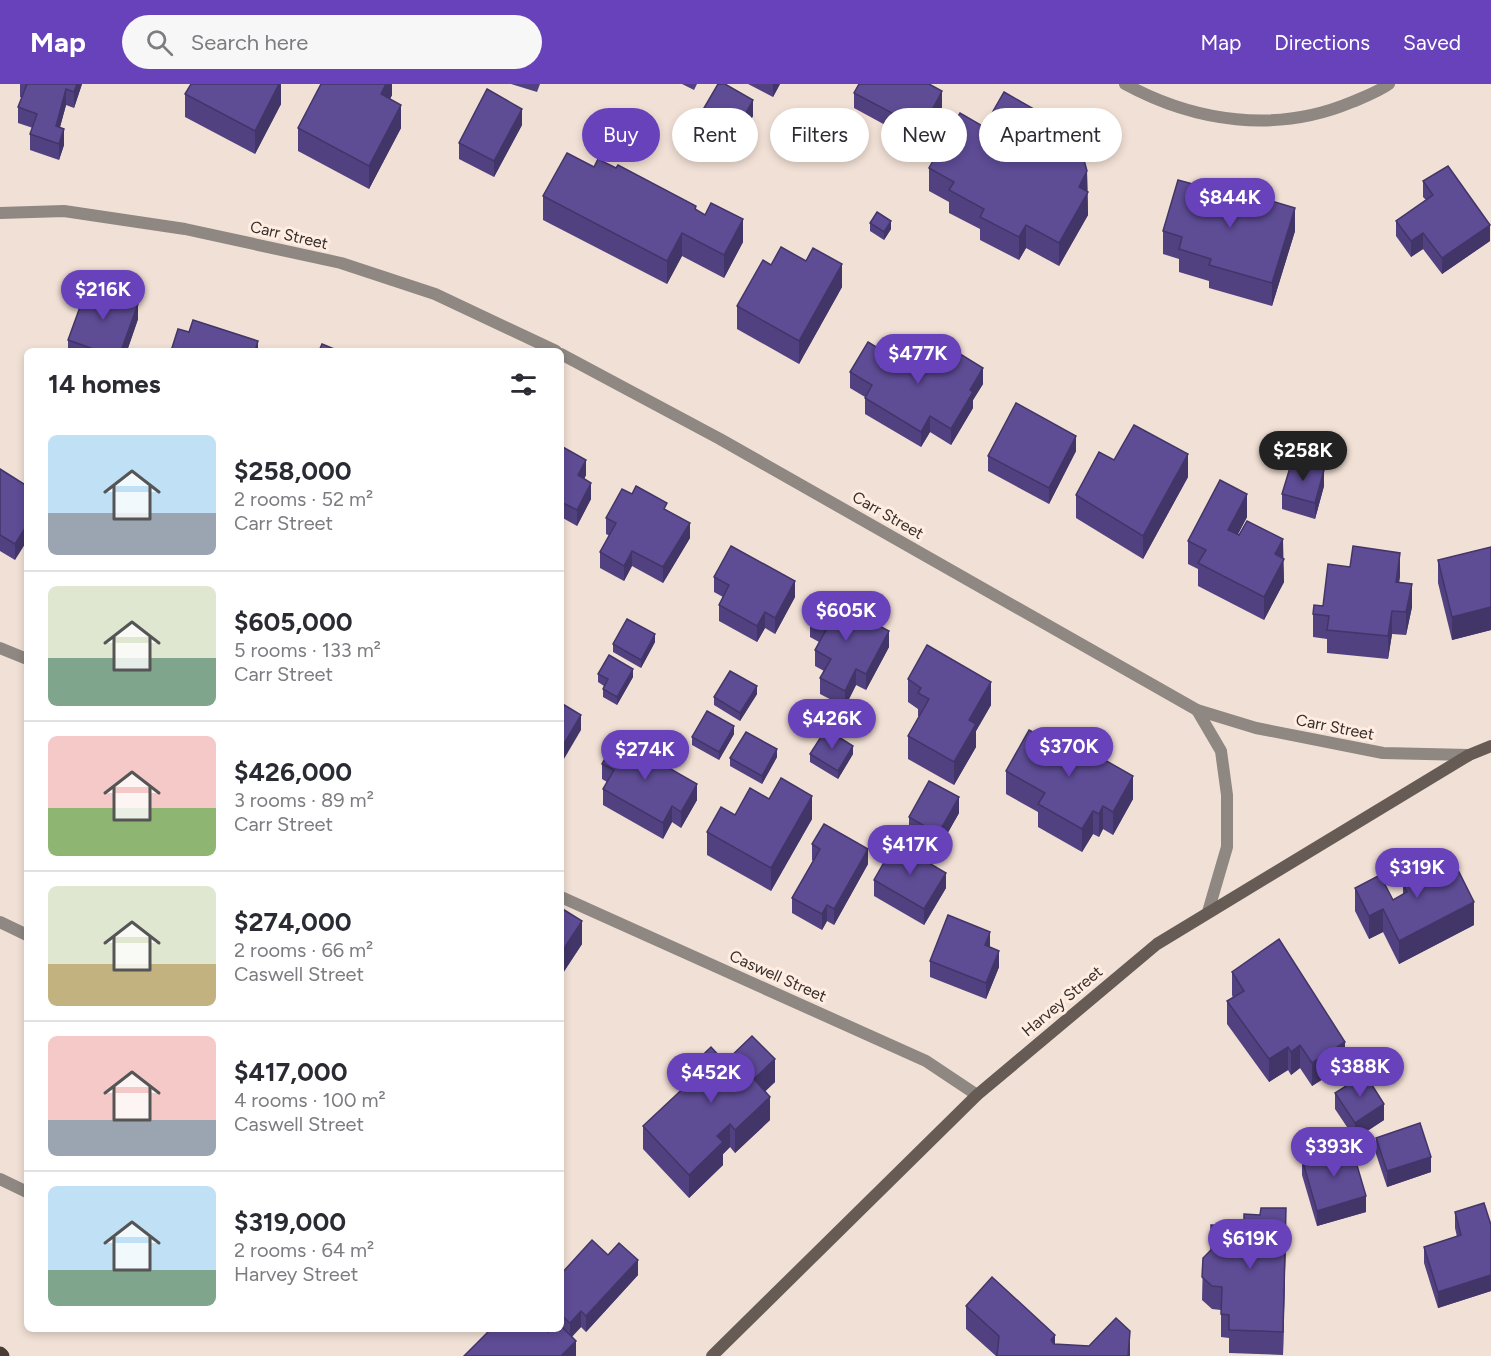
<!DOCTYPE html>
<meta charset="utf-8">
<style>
body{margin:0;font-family:Figtree,sans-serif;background:#f7f7f7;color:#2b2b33;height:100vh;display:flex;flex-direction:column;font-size:22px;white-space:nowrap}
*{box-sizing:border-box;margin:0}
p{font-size:20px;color:#7c7c81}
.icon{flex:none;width:33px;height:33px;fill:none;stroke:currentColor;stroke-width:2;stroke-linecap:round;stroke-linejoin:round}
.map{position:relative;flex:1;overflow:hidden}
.side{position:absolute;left:24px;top:264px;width:540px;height:984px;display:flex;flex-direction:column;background:#fff;border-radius:9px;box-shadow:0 3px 9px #0003}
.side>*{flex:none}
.top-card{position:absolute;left:582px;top:24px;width:570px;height:54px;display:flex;gap:12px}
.price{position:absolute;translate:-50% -51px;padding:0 14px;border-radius:21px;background:#6842bb;color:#fff;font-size:20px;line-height:39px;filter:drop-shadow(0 2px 3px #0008)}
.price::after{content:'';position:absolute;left:50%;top:36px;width:18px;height:14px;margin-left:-9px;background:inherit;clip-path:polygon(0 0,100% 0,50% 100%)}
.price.selected{background:#222;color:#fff}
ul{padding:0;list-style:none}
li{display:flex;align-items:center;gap:18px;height:150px;padding:0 24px}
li+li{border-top:2px solid #e1e1e2}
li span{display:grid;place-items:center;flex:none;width:168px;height:120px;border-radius:9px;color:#555}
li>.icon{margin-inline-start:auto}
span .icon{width:72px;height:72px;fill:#fffc;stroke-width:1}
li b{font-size:26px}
h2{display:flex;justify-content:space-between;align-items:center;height:72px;padding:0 24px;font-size:26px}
.chip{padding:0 21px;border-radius:27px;background:#fff;box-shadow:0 3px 9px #0003;font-size:21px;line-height:54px}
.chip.selected{background:#6842bb;color:#fff}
header{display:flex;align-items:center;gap:36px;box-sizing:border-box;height:84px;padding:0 30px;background:#6842bb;color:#fff}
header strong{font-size:28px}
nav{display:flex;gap:33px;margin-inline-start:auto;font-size:21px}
.search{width:420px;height:54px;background:#f7f7f7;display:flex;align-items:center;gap:15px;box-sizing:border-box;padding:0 21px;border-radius:33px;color:#7c7c81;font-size:22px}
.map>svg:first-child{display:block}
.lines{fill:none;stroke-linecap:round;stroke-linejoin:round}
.street{stroke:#8e8782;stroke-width:12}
.secondary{stroke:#665b55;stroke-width:12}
.primary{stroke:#493d36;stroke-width:15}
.wall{fill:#514180}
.shaded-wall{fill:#423568}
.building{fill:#5e4c95;stroke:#423568;stroke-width:1.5}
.labels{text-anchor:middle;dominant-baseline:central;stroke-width:6;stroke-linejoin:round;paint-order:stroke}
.street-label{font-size:16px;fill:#352e2a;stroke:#ffede2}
</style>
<header>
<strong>Map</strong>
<div class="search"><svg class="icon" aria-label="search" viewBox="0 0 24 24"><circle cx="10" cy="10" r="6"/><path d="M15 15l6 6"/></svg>Search here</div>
<nav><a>Map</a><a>Directions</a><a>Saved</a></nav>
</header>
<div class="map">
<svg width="1491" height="1272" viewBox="0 0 1491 1272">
<rect width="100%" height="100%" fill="#f1e0d5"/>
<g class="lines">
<g class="street">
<path d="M1125,0C1195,38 1276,50 1352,18C1364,13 1378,8 1389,0"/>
<polyline points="0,129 64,127 185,145 341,179 435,210 556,267"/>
<polyline points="561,270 720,355 1197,626 1256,644 1383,669 1469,671"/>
<polyline points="0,564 27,575"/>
<polyline points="1197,626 1221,667 1227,711 1227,763 1208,828"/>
<polyline points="561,813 926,977 977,1011"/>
<polyline points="0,838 27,851"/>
<polyline points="0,1095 27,1108"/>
</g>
<polyline class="secondary" points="712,1272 977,1011 1157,860 1469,671 1491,662"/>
<polyline class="primary" points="0,1270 2,1272"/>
</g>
<g class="wall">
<polygon points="20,0 82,0 74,24 66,21 60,43 64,61 59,76 30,66 30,50 33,44 18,39 18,23 22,14 20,13"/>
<polygon points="281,0 281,20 255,70 185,33 185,10"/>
<polygon points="392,0 392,11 390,15 401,44 369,105 298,67 298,44"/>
<polygon points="511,0 540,0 537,8"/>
<polygon points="682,0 697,0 694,6"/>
<polygon points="748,0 780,0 773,13"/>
<polygon points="854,9 942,23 922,61 854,24"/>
<polygon points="704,24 753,32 738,59 704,40"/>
<polygon points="522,41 494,93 459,75 459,59"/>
<polygon points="984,43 1039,51 1033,60 1060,75 1087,87 1088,131 1059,182 1026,164 1019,176 980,156 980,145 949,129 949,118 929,107 929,84"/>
<polygon points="594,83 696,126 743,158 724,194 682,172 667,200 543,136 543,112"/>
<polygon points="1423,97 1490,157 1442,190 1423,165 1411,173 1396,152 1396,137 1426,116 1423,113"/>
<polygon points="1215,111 1295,147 1272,222 1209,204 1209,197 1179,188 1179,175 1163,170 1163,147"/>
<polygon points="870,139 891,145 884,156 870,147"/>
<polygon points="771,181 842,203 799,280 737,245 737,222"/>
<polygon points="138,235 127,267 68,267 68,256"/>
<polygon points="902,279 949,282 983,300 973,316 973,324 951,361 930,348 921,363 865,330 865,313 850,304 850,288"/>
<polygon points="561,362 586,391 584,395 591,415 577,442 561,433"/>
<polygon points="1076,367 1049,420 988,387 988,372"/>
<polygon points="1114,376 1188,393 1143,475 1076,434 1076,411"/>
<polygon points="0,385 27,402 15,476 0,467"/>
<polygon points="1324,402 1315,435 1282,425 1282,410"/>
<polygon points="632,410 667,426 690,454 663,499 632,482 624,497 600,484 600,468 610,452 606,450 606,434"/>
<polygon points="1247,433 1238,450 1283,474 1284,498 1264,536 1198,502 1198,485 1188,480 1188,457"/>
<polygon points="1491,463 1491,546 1452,556 1438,499 1438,476"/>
<polygon points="1400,492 1399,498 1412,523 1406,551 1392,550 1388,575 1327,569 1327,555 1313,553 1313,530 1323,522"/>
<polygon points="714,493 795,513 775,550 765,544 757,558 719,537 719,521 723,513 714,508"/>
<polygon points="810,538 889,563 866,606 856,601 845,623 820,610 820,594 824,587 815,582 815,566 819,558 810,553"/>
<polygon points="655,558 641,584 613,568 613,560"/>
<polygon points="598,590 633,593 617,621 603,613 603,605 604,602 598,598"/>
<polygon points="908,595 991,621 976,647 976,663 954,701 908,675 908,652 919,632 918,632 918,625 908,618"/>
<polygon points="757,610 740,637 714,621 714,613"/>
<polygon points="734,650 719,676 692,661 692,653"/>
<polygon points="643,670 697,716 681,744 672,738 663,755 603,721 603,705 607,698 602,695 602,680"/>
<polygon points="810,670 853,670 838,695 810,678"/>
<polygon points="777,673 762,700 730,682 730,674"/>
<polygon points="1006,687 1133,715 1113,751 1103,745 1099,753 1093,750 1082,768 1038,743 1038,728 1006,710"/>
<polygon points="959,729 938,766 909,749 909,733"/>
<polygon points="735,731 812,735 771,807 707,771 707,748"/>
<polygon points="812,760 868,780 834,841 827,837 822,846 792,829 792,814 813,777 812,776"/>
<polygon points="1432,792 1474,841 1399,880 1383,848 1369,855 1355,827 1355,804 1393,816 1403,811 1403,800"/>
<polygon points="874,796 946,804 924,841 874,812"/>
<polygon points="561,824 582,860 563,889 561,888"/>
<polygon points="990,863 999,883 986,915 930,893 930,877"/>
<polygon points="1232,888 1345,981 1312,1002 1300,984 1291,991 1288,986 1269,998 1227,940 1227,917 1233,914 1232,911"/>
<polygon points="725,978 775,998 765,1007 770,1036 735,1069 730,1063 723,1070 723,1081 689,1114 643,1065 643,1042 684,1004 684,989"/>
<polygon points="1335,1009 1384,1036 1355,1055 1335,1025"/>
<polygon points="1376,1054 1431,1088 1387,1103 1376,1070"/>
<polygon points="1302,1075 1366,1128 1317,1142 1302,1091"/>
<polygon points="1455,1128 1491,1141 1491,1207 1438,1224 1424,1179 1424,1163 1457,1153 1455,1144"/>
<polygon points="1244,1142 1286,1147 1283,1271 1229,1269 1229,1254 1221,1253 1221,1226 1212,1225 1202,1216 1203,1174"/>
<polygon points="608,1171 638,1191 586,1248 581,1243 572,1253 576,1272 548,1248 561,1245 561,1190"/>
<polygon points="966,1222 1055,1260 1089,1262 1130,1247 1130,1272 996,1272 966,1245"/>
</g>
<g class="shaded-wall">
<polygon points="77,0 82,0 74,24 74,8"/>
<polygon points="279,0 281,0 281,20 255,70 255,47"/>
<polygon points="386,0 392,0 392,11 381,33 381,10"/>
<polygon points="773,0 780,0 773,13"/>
<polygon points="66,5 66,21 56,58 56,42"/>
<polygon points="942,7 942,23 922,61 922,45"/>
<polygon points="753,16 753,32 738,59 738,43"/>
<polygon points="401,21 401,44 369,105 369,82"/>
<polygon points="522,25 522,41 494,93 494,77"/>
<polygon points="1039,28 1039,51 1023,77 1023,54"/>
<polygon points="64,45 64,61 59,76 59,60"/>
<polygon points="1087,87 1088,131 1059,182 1059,159 1079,103"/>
<polygon points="1295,124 1295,147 1272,222 1272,199"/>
<polygon points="743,135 743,158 724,194 724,171"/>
<polygon points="891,137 891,145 884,156 884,148"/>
<polygon points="1026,141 1026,164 1019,176 1019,153"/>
<polygon points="1490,141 1490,157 1442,190 1442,174"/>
<polygon points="682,149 682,172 667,200 667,177"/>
<polygon points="1423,149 1423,165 1411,173 1411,157"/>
<polygon points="842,180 842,203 799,280 799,257"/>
<polygon points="138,220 138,235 127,267 121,267"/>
<polygon points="258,257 258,267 255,267"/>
<polygon points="983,284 983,300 973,316 973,324 951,361 951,345 970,306"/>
<polygon points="930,332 930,348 921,363 921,348"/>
<polygon points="1076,352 1076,367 1049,420 1049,404"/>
<polygon points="1188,370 1188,393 1143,475 1143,452"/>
<polygon points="586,376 586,391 578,407 578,391"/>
<polygon points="1324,386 1324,402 1315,435 1315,419"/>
<polygon points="591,399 591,415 577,442 577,426"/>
<polygon points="1247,410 1247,433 1228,469 1228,446"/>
<polygon points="690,439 690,454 663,499 663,483"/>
<polygon points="27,441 27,457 15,476 15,460"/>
<polygon points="1283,455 1284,498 1264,536 1264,513 1275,470"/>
<polygon points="632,467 632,482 624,497 624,482"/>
<polygon points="1400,469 1400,492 1396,521 1396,498"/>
<polygon points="795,497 795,513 775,550 775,534"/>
<polygon points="1412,500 1412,523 1406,551 1406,528"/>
<polygon points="1491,523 1491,546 1452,556 1452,533"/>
<polygon points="1392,527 1392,550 1388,575 1388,552"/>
<polygon points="765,528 765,544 757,558 757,542"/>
<polygon points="889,547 889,563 866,606 866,590"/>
<polygon points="655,550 655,558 641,584 641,576"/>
<polygon points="633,585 633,593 617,621 617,613"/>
<polygon points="856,585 856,601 845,623 845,607"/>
<polygon points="991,598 991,621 976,647 976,663 954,701 954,678 969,636"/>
<polygon points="757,602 757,610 740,637 740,629"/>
<polygon points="581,631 581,646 561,680 561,665"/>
<polygon points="734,642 734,650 719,676 719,668"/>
<polygon points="853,662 853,670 838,695 838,687"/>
<polygon points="777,665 777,673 762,700 762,692"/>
<polygon points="1133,692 1133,715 1113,751 1113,728"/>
<polygon points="697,700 697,716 681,744 681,728"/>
<polygon points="812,712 812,735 771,807 771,784"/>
<polygon points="959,713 959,729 938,766 938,750"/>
<polygon points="672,722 672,738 663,755 663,739"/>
<polygon points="1103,722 1103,745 1099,753 1099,730"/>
<polygon points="1093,727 1093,750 1082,768 1082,745"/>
<polygon points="868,765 868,780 834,841 834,825"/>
<polygon points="946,789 946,804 924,841 924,825"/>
<polygon points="1474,818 1474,841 1399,880 1399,857"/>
<polygon points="827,821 827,837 822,846 822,830"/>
<polygon points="1383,825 1383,848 1369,855 1369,832"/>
<polygon points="582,837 582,860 563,889 563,866"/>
<polygon points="990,848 990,863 985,861"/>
<polygon points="999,867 999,883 986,915 986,899"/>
<polygon points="1345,958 1345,981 1312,1002 1312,979"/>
<polygon points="1300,961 1300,984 1291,991 1291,968"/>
<polygon points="1288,963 1288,986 1269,998 1269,975"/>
<polygon points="775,975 775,998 754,1018 754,995"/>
<polygon points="770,1013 770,1036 735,1069 735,1046"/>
<polygon points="1384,1020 1384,1036 1355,1055 1355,1039"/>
<polygon points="730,1040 730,1063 723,1070 723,1081 689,1114 689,1091 717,1052"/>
<polygon points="1431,1073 1431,1088 1387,1103 1387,1087"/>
<polygon points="1366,1112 1366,1128 1317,1142 1317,1127"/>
<polygon points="1286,1124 1286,1147 1283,1271 1283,1248"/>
<polygon points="638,1176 638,1191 586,1248 586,1232"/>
<polygon points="1491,1191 1491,1207 1438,1224 1438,1208"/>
<polygon points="581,1227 581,1243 570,1254 570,1239"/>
<polygon points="1130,1247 1130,1272 1128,1272"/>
<polygon points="1055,1251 1055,1272 1051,1256"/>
<polygon points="576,1257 576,1272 561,1272"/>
</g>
<g class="building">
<polygon points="27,0 77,0 74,8 66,5 56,42 64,45 59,60 30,50 37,30 18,23"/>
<polygon points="191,0 279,0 255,47 185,10"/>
<polygon points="321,0 386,0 381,10 401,21 369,82 298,44"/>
<polygon points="718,0 725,0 753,16 738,43 704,24"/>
<polygon points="859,0 929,0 942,7 922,45 854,9"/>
<polygon points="487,5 522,25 494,77 459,59"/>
<polygon points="1004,8 1039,28 1023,54 1060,75 1074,70 1084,76 1087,87 1079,103 1088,108 1059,159 1026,141 1019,153 980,133 984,125 949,106 954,98 929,84 960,29 984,43"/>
<polygon points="567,69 594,83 598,75 616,84 618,81 696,122 695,125 705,131 711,119 743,135 724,171 682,149 667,177 543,112"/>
<polygon points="1448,82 1490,141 1442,174 1423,149 1411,157 1396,137 1433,111 1423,97"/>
<polygon points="1178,96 1215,106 1214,111 1229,116 1232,105 1295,124 1272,199 1209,181 1211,175 1179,165 1182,153 1163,147"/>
<polygon points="877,128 891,137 884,148 870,139"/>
<polygon points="781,163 806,177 813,164 842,180 799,257 737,222 763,176 771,181"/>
<polygon points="88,201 138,220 121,267 99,267 68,256"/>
<polygon points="193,236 258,257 255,267 171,267 178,245 189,248"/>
<polygon points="868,258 902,279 913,261 949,282 957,268 983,284 970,306 973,308 951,345 930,332 921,348 865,314 872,301 850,288"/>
<polygon points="322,260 339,267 319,267"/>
<polygon points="1016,319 1076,352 1049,404 988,372"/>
<polygon points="1134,341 1188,370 1143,452 1076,411 1099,368 1114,376"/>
<polygon points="561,362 586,376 578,391 591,399 577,426 561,418"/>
<polygon points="1292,377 1324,386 1315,419 1282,410"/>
<polygon points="0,385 27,402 27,412 25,415 27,415 27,441 15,460 0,451"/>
<polygon points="1220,396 1247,410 1228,446 1239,451 1247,437 1283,455 1275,470 1284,475 1264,513 1198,479 1206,466 1188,457"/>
<polygon points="636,402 667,419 664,425 690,439 663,483 632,467 624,482 600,468 616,439 606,434 622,405 632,410"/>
<polygon points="731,462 795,497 775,534 765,528 757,542 719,521 729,501 714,493"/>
<polygon points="1353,462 1400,469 1396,498 1412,500 1406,528 1392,527 1388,552 1327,546 1329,532 1313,530 1314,521 1323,522 1328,480 1350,483"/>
<polygon points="1491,463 1491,523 1452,533 1438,476"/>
<polygon points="824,512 889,547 866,590 856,585 845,607 820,594 831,575 815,566 826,546 810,538"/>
<polygon points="627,535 655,550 641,576 613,560"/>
<polygon points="927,561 991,598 969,636 976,640 954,678 908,652 929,615 918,609 921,604 908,595"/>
<polygon points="609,571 633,585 617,613 603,605 608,595 598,590"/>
<polygon points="730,587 757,602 740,629 714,613"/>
<polygon points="561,619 581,631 561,665"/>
<polygon points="707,627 734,642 719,668 692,653"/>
<polygon points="826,645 853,662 838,687 810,670"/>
<polygon points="1029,646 1061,664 1066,654 1133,692 1113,728 1103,722 1099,730 1093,727 1082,745 1038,720 1045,709 1006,687"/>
<polygon points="746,648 777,665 762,692 730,674"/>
<polygon points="618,650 643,664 641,668 697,700 681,728 672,722 663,739 603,705 614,686 602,680"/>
<polygon points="781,694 812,712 771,784 707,748 721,723 735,731 750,704 769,715"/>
<polygon points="929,697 959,713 938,750 909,733"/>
<polygon points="824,740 868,765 834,825 827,821 822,830 792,814 820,765 812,760"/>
<polygon points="895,759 946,789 924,825 874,796"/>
<polygon points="1420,780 1427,783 1432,792 1455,780 1474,818 1399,857 1383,825 1369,832 1355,804 1380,791 1393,816 1407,808 1403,800 1407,787"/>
<polygon points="561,824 582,837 563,866 561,865"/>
<polygon points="948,831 990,848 985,861 999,867 986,899 930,877"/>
<polygon points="1279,855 1345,958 1312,979 1300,961 1291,968 1288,963 1269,975 1227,917 1244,907 1232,888"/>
<polygon points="752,952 775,975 754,995 770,1013 735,1046 730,1040 717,1052 723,1058 689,1091 643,1042 691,997 684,989 711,963 725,978"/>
<polygon points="1365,990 1384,1020 1355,1039 1335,1009"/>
<polygon points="1420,1039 1431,1073 1387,1087 1376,1054"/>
<polygon points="1351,1061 1366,1112 1317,1127 1302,1075"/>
<polygon points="1484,1119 1491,1141 1491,1191 1438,1208 1424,1163 1461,1151 1455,1128"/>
<polygon points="1261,1124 1286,1124 1283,1248 1229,1246 1229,1231 1221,1230 1222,1203 1212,1202 1202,1193 1203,1174 1211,1166 1211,1141 1244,1142 1244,1130 1260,1131"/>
<polygon points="592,1156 608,1171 619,1159 638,1176 586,1232 581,1227 570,1239 561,1231 561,1190"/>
<polygon points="992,1193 1055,1251 1051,1256 1054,1260 1089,1262 1116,1234 1130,1247 1128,1272 997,1272 999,1252 966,1222"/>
<polygon points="561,1242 576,1257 561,1272 464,1272 491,1245 544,1245 548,1248 551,1245 561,1245"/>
</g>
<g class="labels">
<g class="street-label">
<text transform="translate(289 151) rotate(13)">Carr Street</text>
<text transform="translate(888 431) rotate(30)">Carr Street</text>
<text transform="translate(1335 643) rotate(11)">Carr Street</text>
<text transform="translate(778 892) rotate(24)">Caswell Street</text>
<text transform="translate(1062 917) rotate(-40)">Harvey Street</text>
</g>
</g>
</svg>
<b class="price" style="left:1230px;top:145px">$844K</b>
<b class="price" style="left:103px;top:237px">$216K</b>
<b class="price" style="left:918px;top:301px">$477K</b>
<b class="price selected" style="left:1303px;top:398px">$258K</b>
<b class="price" style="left:846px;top:558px">$605K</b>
<b class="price" style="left:832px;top:666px">$426K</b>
<b class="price" style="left:1069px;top:694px">$370K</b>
<b class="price" style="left:645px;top:697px">$274K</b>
<b class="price" style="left:910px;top:792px">$417K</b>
<b class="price" style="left:1417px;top:815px">$319K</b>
<b class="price" style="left:1360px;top:1014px">$388K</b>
<b class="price" style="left:711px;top:1020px">$452K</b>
<b class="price" style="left:1334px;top:1094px">$393K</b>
<b class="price" style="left:1250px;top:1186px">$619K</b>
<div class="top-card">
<a class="chip selected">Buy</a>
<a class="chip">Rent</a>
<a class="chip">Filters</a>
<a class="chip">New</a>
<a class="chip">Apartment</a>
</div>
<section class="side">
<h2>14 homes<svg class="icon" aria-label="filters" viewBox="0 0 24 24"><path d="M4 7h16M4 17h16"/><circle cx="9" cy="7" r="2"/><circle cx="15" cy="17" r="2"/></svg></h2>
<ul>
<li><span style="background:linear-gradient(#bfe0f5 65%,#9aa5b1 0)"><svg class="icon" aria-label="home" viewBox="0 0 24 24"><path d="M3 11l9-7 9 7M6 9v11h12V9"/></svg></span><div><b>$258,000</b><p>2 rooms · 52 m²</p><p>Carr Street</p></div></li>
<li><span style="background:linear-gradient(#dfe7d0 60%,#7fa58c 0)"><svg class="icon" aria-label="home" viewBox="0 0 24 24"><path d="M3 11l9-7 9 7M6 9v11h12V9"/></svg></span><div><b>$605,000</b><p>5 rooms · 133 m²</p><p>Carr Street</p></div></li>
<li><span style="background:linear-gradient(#f6c9c9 60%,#8fb573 0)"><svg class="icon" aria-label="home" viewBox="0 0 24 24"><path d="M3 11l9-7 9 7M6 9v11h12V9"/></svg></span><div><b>$426,000</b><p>3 rooms · 89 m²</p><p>Carr Street</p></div></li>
<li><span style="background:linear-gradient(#dfe7d0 65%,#c2b280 0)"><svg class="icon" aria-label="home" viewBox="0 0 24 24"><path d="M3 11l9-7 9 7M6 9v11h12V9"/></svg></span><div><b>$274,000</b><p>2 rooms · 66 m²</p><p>Caswell Street</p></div></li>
<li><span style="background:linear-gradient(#f6c9c9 70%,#9aa5b1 0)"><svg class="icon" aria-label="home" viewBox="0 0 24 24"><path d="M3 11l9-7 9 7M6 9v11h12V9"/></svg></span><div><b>$417,000</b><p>4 rooms · 100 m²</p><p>Caswell Street</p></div></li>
<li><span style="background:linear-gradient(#bfe0f5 70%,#7fa58c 0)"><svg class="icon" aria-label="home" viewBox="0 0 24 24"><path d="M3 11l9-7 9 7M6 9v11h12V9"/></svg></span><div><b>$319,000</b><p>2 rooms · 64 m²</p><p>Harvey Street</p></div></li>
</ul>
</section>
</div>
